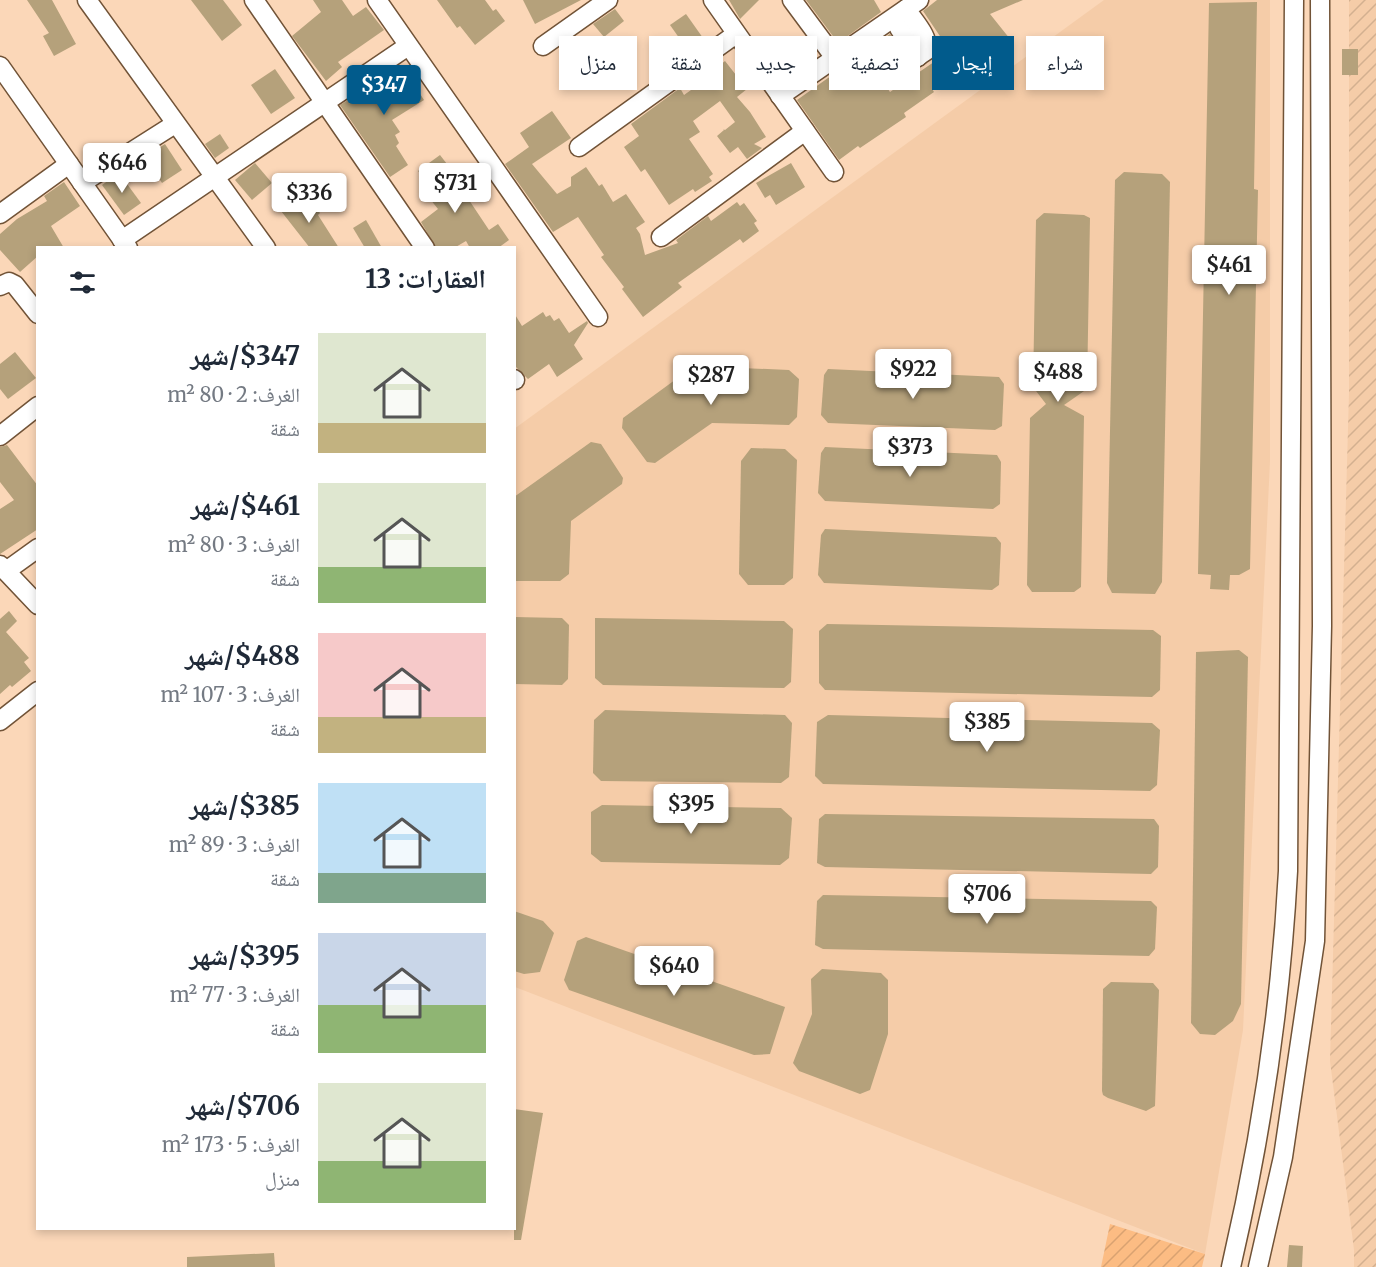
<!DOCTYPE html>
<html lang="ar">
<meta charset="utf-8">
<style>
body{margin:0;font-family:Merriweather,"Noto Naskh Arabic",serif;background:#f6f6f7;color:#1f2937;direction:rtl;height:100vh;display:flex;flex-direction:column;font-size:22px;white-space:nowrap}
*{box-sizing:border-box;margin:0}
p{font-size:20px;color:#747a83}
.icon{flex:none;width:33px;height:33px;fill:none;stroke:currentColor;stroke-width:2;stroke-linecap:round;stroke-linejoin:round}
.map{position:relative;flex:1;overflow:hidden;direction:ltr}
.details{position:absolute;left:36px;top:246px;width:480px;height:984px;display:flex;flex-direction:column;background:#fff;border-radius:0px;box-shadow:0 3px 9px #0003;direction:rtl}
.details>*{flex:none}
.hud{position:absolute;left:534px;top:36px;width:570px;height:54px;direction:rtl;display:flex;gap:12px}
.price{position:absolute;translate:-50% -51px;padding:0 14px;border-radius:6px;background:#fff;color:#222;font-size:20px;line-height:39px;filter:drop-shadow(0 2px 3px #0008)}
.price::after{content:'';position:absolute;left:50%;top:36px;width:18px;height:14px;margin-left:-9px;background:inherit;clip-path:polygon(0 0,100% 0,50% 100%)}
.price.current{background:#015b8c;color:#fff}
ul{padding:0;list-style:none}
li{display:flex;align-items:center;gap:18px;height:150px;padding:0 30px}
li span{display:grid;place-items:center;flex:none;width:168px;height:120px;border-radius:0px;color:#555}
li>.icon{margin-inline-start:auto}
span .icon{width:72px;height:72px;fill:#fffc;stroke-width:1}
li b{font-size:26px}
h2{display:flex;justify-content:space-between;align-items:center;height:72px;padding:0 30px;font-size:26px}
.chip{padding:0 21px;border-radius:0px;background:#fff;box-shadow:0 3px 9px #0003;font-size:21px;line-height:54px}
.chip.current{background:#015b8c;color:#fff}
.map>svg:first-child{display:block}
.built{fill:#f5cca8}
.industrial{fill:url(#industrial-furrows)}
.garden{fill:url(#garden-furrows)}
.building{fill:#b5a17b}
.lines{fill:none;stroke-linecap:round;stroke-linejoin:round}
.minor-casing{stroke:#715337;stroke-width:21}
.minor{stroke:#fff;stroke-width:18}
</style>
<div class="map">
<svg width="1376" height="1267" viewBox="0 0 1376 1267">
<defs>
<pattern id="industrial-furrows" width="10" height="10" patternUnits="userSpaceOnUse" patternTransform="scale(1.5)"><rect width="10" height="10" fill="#f5cca8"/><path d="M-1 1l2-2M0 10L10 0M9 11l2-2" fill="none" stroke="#d3b090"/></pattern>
<pattern id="garden-furrows" width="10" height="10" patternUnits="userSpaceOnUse" patternTransform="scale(1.5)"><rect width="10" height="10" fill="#fcbc83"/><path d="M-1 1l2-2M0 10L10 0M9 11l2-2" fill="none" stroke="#d9a271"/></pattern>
</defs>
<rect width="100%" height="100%" fill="#fbd7b8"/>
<polygon class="built" points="1104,0 1270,0 1270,461 1243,1030 1205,1254 515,987 514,429"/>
<polygon class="industrial" points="1349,0 1376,0 1376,1267 1354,1267 1354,1250 1330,1061 1349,393"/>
<polygon class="garden" points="1110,1224 1205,1254 1202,1267 1101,1267"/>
<g class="building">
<polygon points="27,0 52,0 76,44 54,56 43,36 49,33"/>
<polygon points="191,0 223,0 242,25 222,41"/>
<polygon points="313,0 342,0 353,16 366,7 384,30 338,62 342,67 326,81 292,36 321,12"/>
<polygon points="437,0 485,0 493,11 496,9 505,21 475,45 460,26 457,28"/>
<polygon points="523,0 581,0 535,24"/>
<polygon points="729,0 759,0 740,19"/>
<polygon points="806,0 874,0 881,12 838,43"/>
<polygon points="937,0 1023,0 990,14 1010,39 932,89 934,92 904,113 906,117 860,148 858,146 839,160 797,100 890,34 893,39 869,55 873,60 870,62 890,92 950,51 923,11"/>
<polygon points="1257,2 1254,189 1258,190 1250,569 1239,575 1230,575 1229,590 1210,589 1211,575 1198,574 1209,3"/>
<polygon points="615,9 624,21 604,37 593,24"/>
<polygon points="686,14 703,38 687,49 670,25"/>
<polygon points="788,38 800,56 797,58 802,66 788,75 782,68 777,71 765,54"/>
<rect x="1342" y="49" width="16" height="26"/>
<polygon points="725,61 747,89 737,97 750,112 766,137 754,144 762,148 747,159 738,147 730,153 717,136 724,130 723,129 725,130 735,122 720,101 693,121 700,132 689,139 713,174 709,177 712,181 695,192 693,189 669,205 645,169 641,172 624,147 639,136 631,124 680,88 684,95 712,75 710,73"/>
<polygon points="403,67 424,100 392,120 400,132 395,135 399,143 396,146 408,165 390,177 340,105"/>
<polygon points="275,69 295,98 271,114 251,85"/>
<polygon points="552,111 571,138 532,164 557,194 571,186 571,177 586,167 599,186 602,184 613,202 626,194 645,222 636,228 640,234 645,255 678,243 676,240 708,216 711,221 737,202 740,206 744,203 757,221 754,223 759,231 743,243 740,239 678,283 682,287 643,317 622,289 624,287 601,257 604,255 578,217 553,232 505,164 529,147 520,133"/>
<polygon points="220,134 229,148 215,158 205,144"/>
<polygon points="165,144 182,170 162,183 145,157"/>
<polygon points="440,155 457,177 451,182 467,202 469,200 489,230 498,224 509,240 498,248 470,248 466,241 454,248 436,248 421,222 438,209 430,199 436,194 418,171"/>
<polygon points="255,163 272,183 252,200 235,180"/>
<polygon points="791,163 805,187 776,205 770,195 765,198 756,183"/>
<polygon points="1124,172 1162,174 1170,182 1162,582 1155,594 1112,593 1107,583 1115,180"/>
<polygon points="119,173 141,203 124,215 102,185"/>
<polygon points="64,182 80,206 51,226 64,248 38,248 38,256 20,272 0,250 0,234 17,219 47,201 44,196"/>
<polygon points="304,193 320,213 318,215 339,248 310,248 281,211"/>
<polygon points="1044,213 1084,215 1090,218 1087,389 1064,405 1084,416 1081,587 1074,592 1032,592 1027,585 1030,418 1046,404 1033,387 1036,220"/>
<polygon points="366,220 382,248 365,248 353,228"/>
<polygon points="543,312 546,317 550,315 554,321 559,318 569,333 587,321 588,323 574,345 583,359 557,377 549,364 528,379 514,365 514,313 522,326"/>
<polygon points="15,352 36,378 8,399 0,389 0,364"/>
<polygon points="694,366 789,370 799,379 797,417 789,425 712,423 655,463 647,462 622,428 623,418"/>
<polygon points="828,369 999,377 1004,384 1002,426 995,430 828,423 821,415 824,375"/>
<polygon points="591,442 601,444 623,478 622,484 571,521 569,574 560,581 514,581 514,497"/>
<polygon points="7,445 38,486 38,529 0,554 0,509 14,500 0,482 0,447"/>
<polygon points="825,447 997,455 1001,462 1000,504 993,509 825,501 818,493 821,453"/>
<polygon points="751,448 785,449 797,460 793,578 784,585 748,585 739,574 741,461"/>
<polygon points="825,529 996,537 1001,543 999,585 992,590 824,583 818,575 821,535"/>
<polygon points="9,611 17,621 6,632 29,658 24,662 31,671 12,687 10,685 0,694 0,619"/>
<polygon points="514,617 562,618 569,625 568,679 562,685 514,684"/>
<polygon points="595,618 784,621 793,629 791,682 784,688 603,685 595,678"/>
<polygon points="827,624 1153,630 1161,636 1160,690 1152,697 825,690 819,683 819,631"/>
<polygon points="1239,650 1248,657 1241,1004 1233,1021 1215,1035 1200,1034 1191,1023 1196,652"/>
<polygon points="605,710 785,715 792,723 789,777 781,783 601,781 593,773 594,720"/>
<polygon points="828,715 1152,723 1160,730 1157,785 1150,791 823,784 815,776 817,722"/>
<polygon points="602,805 781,808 792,818 789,858 780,865 601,862 591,854 591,812"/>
<polygon points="825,814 1154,819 1159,826 1158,867 1151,874 825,867 817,863 819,819"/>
<polygon points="823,895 1151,901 1157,907 1155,949 1149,956 823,949 815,945 817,901"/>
<polygon points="514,911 543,921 554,933 540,972 524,974 514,971"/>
<polygon points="586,937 785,1007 770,1054 754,1055 569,990 564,980 577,941"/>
<polygon points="822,969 881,973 888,980 888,1034 870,1090 860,1094 799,1071 793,1063 812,1014 811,979"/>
<polygon points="1111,982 1153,983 1159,990 1155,1106 1146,1111 1108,1098 1103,1095 1102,1091 1103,989"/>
<polygon points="514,1109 543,1113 521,1240 514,1240"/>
<polygon points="1289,1245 1303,1246 1302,1267 1287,1267"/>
<polygon points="274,1253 275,1267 187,1267 187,1257"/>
</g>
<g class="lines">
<defs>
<g id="minor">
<polyline points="87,0 266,248"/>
<polyline points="254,0 425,248"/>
<polyline points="377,0 598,317"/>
<polyline points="713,0 834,172"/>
<polyline points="792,0 835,58"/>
<polyline points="899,28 918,57"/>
<polyline points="543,46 608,0"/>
<polyline points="0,66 128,248"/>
<path d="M902,67L926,51C931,38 913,20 906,9"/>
<polyline points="780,96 919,0"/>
<polyline points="579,147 736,34"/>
<polyline points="82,183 175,124"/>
<polyline points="0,214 69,164"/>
<polyline points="661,237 805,131"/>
<polyline points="122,240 408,46"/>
<polyline points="0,286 9,282 15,285 38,314"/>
<polyline points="514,379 515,380"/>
<polyline points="0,436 38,406"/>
<polyline points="0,565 38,605"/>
<polyline points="6,571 38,548"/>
<polyline points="0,721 38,691"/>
<path d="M1231,1267C1261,1138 1281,1004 1288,871L1294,0"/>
<polyline points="1258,1267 1283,1157 1315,941 1322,626 1320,0"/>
</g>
</defs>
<use href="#minor" class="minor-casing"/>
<use href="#minor" class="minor"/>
</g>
</svg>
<b class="price current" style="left:384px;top:116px">$347</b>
<b class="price" style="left:122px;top:194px">$646</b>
<b class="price" style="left:455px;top:214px">$731</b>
<b class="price" style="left:309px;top:224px">$336</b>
<b class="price" style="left:1229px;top:296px">$461</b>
<b class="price" style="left:913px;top:400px">$922</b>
<b class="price" style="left:1058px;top:403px">$488</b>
<b class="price" style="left:711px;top:406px">$287</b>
<b class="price" style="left:910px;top:478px">$373</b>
<b class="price" style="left:987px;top:753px">$385</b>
<b class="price" style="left:691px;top:835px">$395</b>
<b class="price" style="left:987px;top:925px">$706</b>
<b class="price" style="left:674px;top:997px">$640</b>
<div class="hud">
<a class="chip">شراء</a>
<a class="chip current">إيجار</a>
<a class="chip">تصفية</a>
<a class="chip">جديد</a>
<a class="chip">شقة</a>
<a class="chip">منزل</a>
</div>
<section class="details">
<h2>العقارات: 13<svg class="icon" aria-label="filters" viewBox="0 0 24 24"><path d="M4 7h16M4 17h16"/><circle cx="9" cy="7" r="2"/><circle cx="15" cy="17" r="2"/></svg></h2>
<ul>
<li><span style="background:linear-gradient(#dfe7d0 75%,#c2b280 0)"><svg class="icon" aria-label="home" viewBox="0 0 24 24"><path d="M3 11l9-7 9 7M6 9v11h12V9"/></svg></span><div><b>$347/شهر</b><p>الغرف: 2 · 80 m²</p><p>شقة</p></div></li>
<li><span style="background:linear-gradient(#dfe7d0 70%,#8fb573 0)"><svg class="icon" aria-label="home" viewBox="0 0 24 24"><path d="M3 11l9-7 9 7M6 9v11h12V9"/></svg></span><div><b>$461/شهر</b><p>الغرف: 3 · 80 m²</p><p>شقة</p></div></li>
<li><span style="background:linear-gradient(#f6c9c9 70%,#c2b280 0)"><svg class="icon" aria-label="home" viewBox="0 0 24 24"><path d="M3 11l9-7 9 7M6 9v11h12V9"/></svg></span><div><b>$488/شهر</b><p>الغرف: 3 · 107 m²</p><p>شقة</p></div></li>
<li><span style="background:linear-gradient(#bfe0f5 75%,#7fa58c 0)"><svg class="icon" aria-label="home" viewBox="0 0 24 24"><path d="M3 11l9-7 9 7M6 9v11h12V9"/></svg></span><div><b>$385/شهر</b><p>الغرف: 3 · 89 m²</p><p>شقة</p></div></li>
<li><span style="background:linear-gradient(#c9d6e8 60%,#8fb573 0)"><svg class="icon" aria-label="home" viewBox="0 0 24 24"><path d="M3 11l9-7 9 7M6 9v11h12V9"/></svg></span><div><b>$395/شهر</b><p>الغرف: 3 · 77 m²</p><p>شقة</p></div></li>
<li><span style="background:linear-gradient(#dfe7d0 65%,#8fb573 0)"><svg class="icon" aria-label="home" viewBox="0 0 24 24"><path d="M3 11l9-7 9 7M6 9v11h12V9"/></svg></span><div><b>$706/شهر</b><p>الغرف: 5 · 173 m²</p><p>منزل</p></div></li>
</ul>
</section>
</div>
